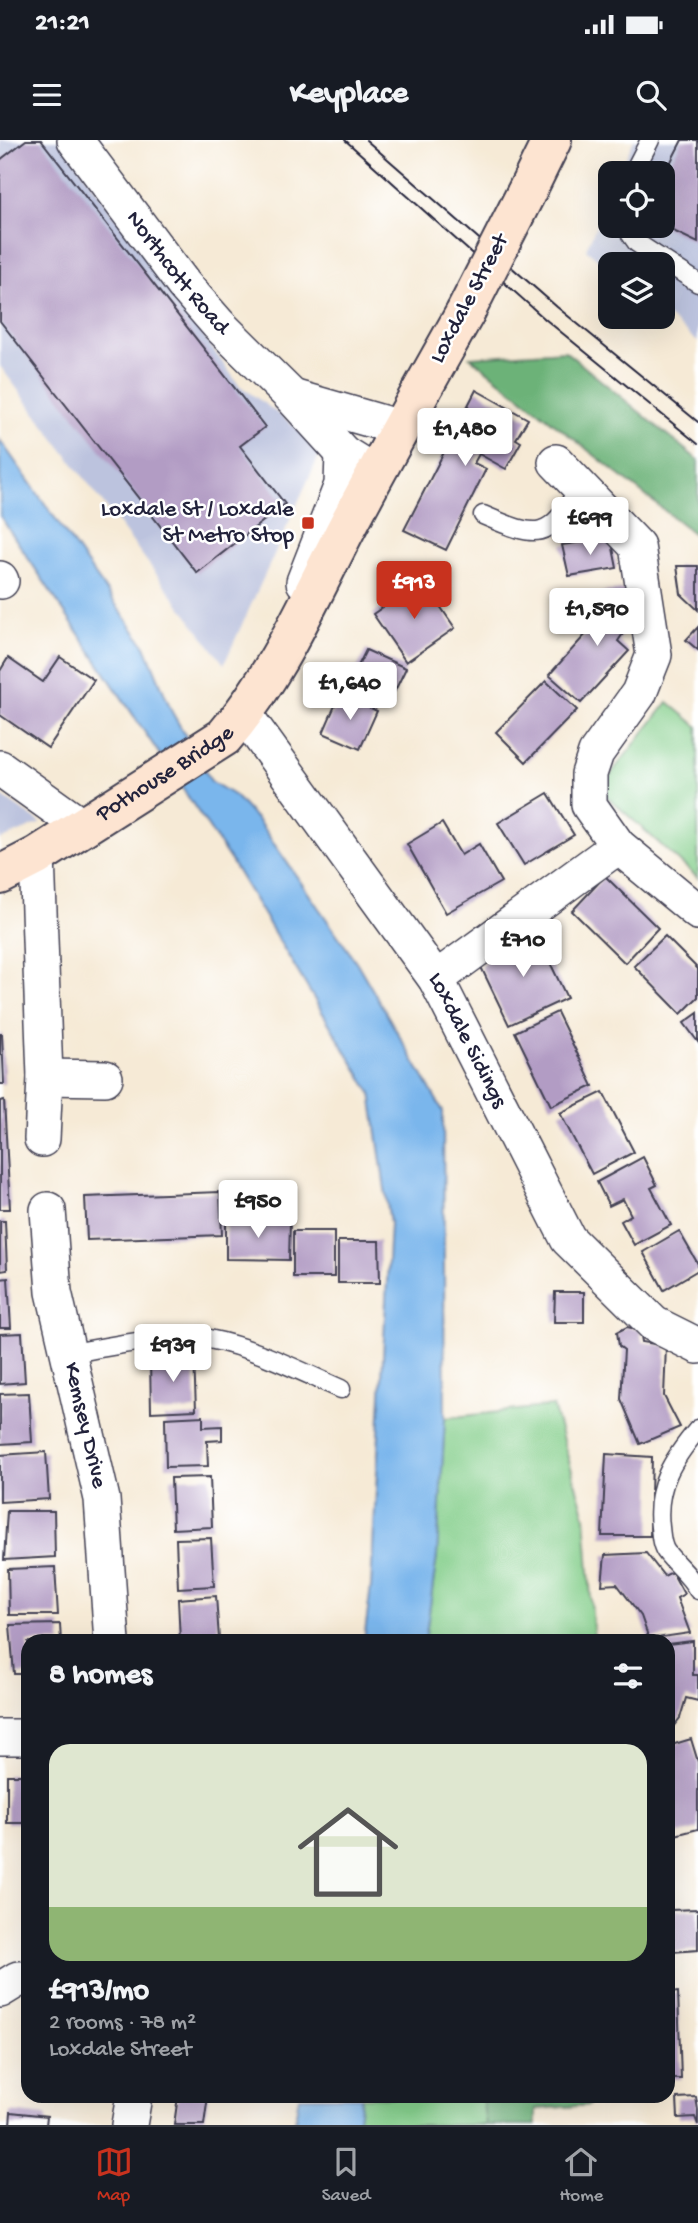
<!DOCTYPE html>
<meta charset="utf-8">
<style>
body{margin:0;font-family:"Gochi Hand",sans-serif;background:#20242c;color:#f1f3f6;height:100vh;display:flex;flex-direction:column;font-size:26px;white-space:nowrap}
*{box-sizing:border-box;margin:0}
p{font-size:23px;color:#9ea1a6}
.icon{flex:none;width:38px;height:38px;fill:none;stroke:currentColor;stroke-width:2;stroke-linecap:round;stroke-linejoin:round}
.map{position:relative;flex:1;overflow:hidden}
.details{position:absolute;left:21px;top:1494px;width:654px;height:469px;display:flex;flex-direction:column;background:#171b24;border-radius:21px;box-shadow:0 7px 28px #0002}
.details>*{flex:none}
.buttons{position:absolute;left:598px;top:21px;display:grid;gap:14px}
.buttons a{display:grid;place-items:center;width:77px;height:77px;border-radius:14px;background:#171b24;box-shadow:0 7px 28px #0002;font-size:35px}
.price{position:absolute;translate:-50% -60px;padding:0 16px;border-radius:7px;background:#fff;color:#222;font-size:23px;line-height:46px;filter:drop-shadow(0 2px 4px #0008)}
.price::after{content:'';position:absolute;left:50%;top:42px;width:21px;height:16px;margin-left:-10px;background:inherit;clip-path:polygon(0 0,100% 0,50% 100%)}
.price.current{background:#c8321e;color:#fff}
ul{padding:0;list-style:none}
li{display:grid;align-content:center;gap:14px;height:371px;padding:0 28px}
li span{display:grid;place-items:center;height:217px;border-radius:21px;color:#555}
li>.icon{margin-inline-start:auto}
span .icon{width:126px;height:126px;fill:#fffc;stroke-width:1}
li b{font-size:30px}
h2{display:flex;justify-content:space-between;align-items:center;height:84px;padding:0 28px;font-size:30px}
.status{display:flex;justify-content:space-between;align-items:center;height:49px;padding:0 35px;background:#171b24;direction:ltr}
.status svg{height:19px;fill:currentColor}
header{display:flex;justify-content:space-between;align-items:center;height:91px;padding:0 28px;background:#171b24;font-size:32px;font-weight:700}
.tabs{display:flex;justify-content:space-around;align-items:center;height:98px;border-top:2px solid #363941;background:#171b24;font-size:19px;color:#9ea1a6}
.tabs a{display:grid;justify-items:center;gap:4px}
.tabs .current{color:#c8321e}
.map>svg:first-child{display:block}
.industrial{fill:#bcc3de}
.green{fill:#85cf8c;stroke:#547864;stroke-width:2}
.forest{fill:#6cb278;stroke:#476a5a;stroke-width:2}
.water{fill:#7ab6ec;stroke:#4e6c94;stroke-width:2}
.building{fill:#b29cc4}
.lines{fill:none;stroke-linecap:round;stroke-linejoin:round}
.service-casing{stroke:#424052;stroke-width:21}
.minor-casing{stroke:#424052;stroke-width:38}
.secondary-casing{stroke:#424052;stroke-width:42}
.service{stroke:#fff;stroke-width:18}
.minor{stroke:#fff;stroke-width:35}
.secondary{stroke:#fde4d1;stroke-width:38}
.tram{stroke:#22223b;stroke-width:2}
.secondary-bridge-casing{stroke:#424052;stroke-width:42;stroke-linecap:butt}
.secondary-bridge{stroke:#fde4d1;stroke-width:38}
.poi-dot{fill:#c8321e;stroke:#fff;stroke-width:2.5}
.labels{text-anchor:middle;dominant-baseline:central;stroke-width:5;stroke-linejoin:round;paint-order:stroke}
.street-label{font-size:23px;fill:#22223b;stroke:#fff}
.poi-label{font-size:23px;fill:#22223b;stroke:#fff;text-anchor:end}
</style>
<div class="status"><b>21:21</b><svg viewBox="0 0 49 12"><path d="M0 12V9h3v3zM5 12V6h3v6zM10 12V3h3v9zM15 12V0h3v12zM26 1h20v11H26zM47 4h2v5h-2z"/></svg></div>
<header><svg class="icon" aria-label="menu" viewBox="0 0 24 24"><path d="M4 6h16M4 12h16M4 18h16"/></svg>Keyplace<svg class="icon" aria-label="search" viewBox="0 0 24 24"><circle cx="10" cy="10" r="6"/><path d="M15 15l6 6"/></svg></header>
<div class="map">
<svg width="698" height="1985" viewBox="0 0 698 1985">
<rect width="100%" height="100%" fill="#fff"/>
<filter id="ink" filterUnits="userSpaceOnUse"><feTurbulence type="fractalNoise" baseFrequency=".0143" numOctaves="2"/><feDisplacementMap in="SourceGraphic" scale="14" xChannelSelector="R" yChannelSelector="G"/><feConvolveMatrix kernelMatrix="1 2 1 2 8 2 1 2 1" color-interpolation-filters="sRGB"/></filter>
<filter id="wash" filterUnits="userSpaceOnUse"><feTurbulence type="fractalNoise" baseFrequency=".00686" numOctaves="4" result="noise"/><feDisplacementMap in="SourceGraphic" scale="28" xChannelSelector="R" yChannelSelector="G"/><feGaussianBlur stdDeviation="1.57" result="paint"/><feColorMatrix in="noise" values="0 0 0 0 0 0 0 0 0 0 0 0 0 0 0 0 0 1.4 0 .05"/><feComposite in="paint" operator="in"/></filter>
<g filter="url(#wash)">
<rect width="100%" height="100%" fill="#f6ead6"/>
<g class="industrial">
<polygon points="0,0 60,0 239,245 321,305 320,314 224,524 0,226"/>
<polygon points="634,0 698,0 698,202 663,173 663,124 611,124 611,130 586,109 611,53 611,86 663,86 663,33 619,33"/>
<polygon points="0,655 41,683 0,700"/>
</g>
<g class="green">
<polygon points="668,562 698,587 698,738 603,653 613,631"/>
<polygon points="553,1266 585,1376 594,1501 425,1502 437,1416 445,1278"/>
<polygon points="361,1957 589,1957 589,1965 536,1969 536,1985 357,1985"/>
</g>
<g class="forest">
<polygon points="565,211 698,320 698,397 470,217"/>
<polygon points="482,1957 589,1957 589,1965 536,1969 536,1985 486,1985"/>
</g>
<g class="water">
<polygon points="0,300 145,506 172,572 211,641 235,656 258,681 357,823 443,971 445,1278 437,1416 425,1501 364,1501 371,1446 390,1083 371,953 231,721 0,376"/>
<polygon points="299,1957 361,1957 357,1985 294,1985"/>
</g>
<g id="blocks">
<g class="building">
<polygon points="26,0 41,0 265,287 240,306 285,364 197,433 0,181 0,20"/>
<polygon points="682,0 698,0 698,103 663,86 663,37"/>
<polygon points="476,250 528,279 516,299 521,302 506,329 479,314 474,323 486,329 446,410 404,390"/>
<polygon points="611,398 617,428 569,436 562,405"/>
<polygon points="677,426 698,426 698,470 681,454"/>
<polygon points="422,440 455,488 406,522 373,474"/>
<polygon points="630,449 633,479 618,501 629,511 581,563 549,535 606,472 602,452"/>
<polygon points="698,487 698,510 686,500"/>
<polygon points="366,510 406,528 390,561 350,542"/>
<polygon points="60,517 94,540 48,608 0,575 0,531 8,518 43,542"/>
<polygon points="546,541 577,570 526,622 496,592"/>
<polygon points="340,554 377,571 360,609 323,593"/>
<polygon points="548,653 574,695 524,725 498,683"/>
<polygon points="442,683 461,715 479,704 501,742 446,773 407,704"/>
<polygon points="605,736 658,788 625,823 572,771"/>
<polygon points="536,793 567,858 509,885 481,827 488,816"/>
<polygon points="665,796 698,829 698,857 681,874 634,826"/>
<polygon points="557,872 593,946 551,966 515,892"/>
<polygon points="698,873 698,902 684,883"/>
<polygon points="0,894 2,894 4,944 0,944"/>
<polygon points="603,952 634,1012 592,1034 560,973"/>
<polygon points="4,960 10,1069 0,1069 0,961"/>
<polygon points="643,1017 657,1045 651,1048 671,1085 634,1105 621,1081 631,1075 623,1059 609,1066 597,1042"/>
<polygon points="220,1052 222,1095 87,1100 85,1057"/>
<polygon points="226,1080 290,1081 289,1120 226,1119"/>
<polygon points="0,1081 5,1081 7,1130 0,1131"/>
<rect x="293" y="1091" width="41" height="46"/>
<polygon points="679,1091 698,1124 698,1130 664,1150 643,1112"/>
<polygon points="338,1101 379,1101 380,1143 338,1143"/>
<polygon points="8,1138 11,1188 0,1188 0,1139"/>
<polygon points="555,1152 584,1152 584,1182 554,1182"/>
<polygon points="627,1187 640,1190 642,1202 666,1206 664,1256 680,1287 640,1304 621,1259 624,1210 619,1206 617,1192"/>
<polygon points="22,1193 25,1242 0,1244 0,1194"/>
<polygon points="194,1217 196,1270 151,1272 150,1218"/>
<polygon points="29,1253 32,1302 0,1304 0,1254"/>
<polygon points="203,1276 203,1287 222,1286 222,1300 207,1301 208,1326 166,1327 165,1278"/>
<polygon points="46,1312 49,1359 0,1362 0,1315"/>
<polygon points="606,1314 652,1317 650,1396 602,1396"/>
<polygon points="210,1337 212,1387 173,1389 171,1338"/>
<polygon points="7,1371 54,1371 55,1417 4,1420"/>
<polygon points="211,1398 214,1446 178,1448 176,1399"/>
<polygon points="646,1413 664,1436 672,1432 684,1454 677,1458 690,1493 649,1499 641,1476 617,1444 602,1445 605,1415"/>
<polygon points="55,1427 58,1475 9,1475 8,1429"/>
<polygon points="216,1456 219,1499 180,1501 178,1459"/>
<polygon points="60,1484 61,1502 28,1502 28,1534 14,1534 10,1485"/>
<polygon points="693,1501 693,1535 698,1535 698,1561 686,1558 680,1578 668,1593 668,1504"/>
<polygon points="691,1599 698,1622 698,1689 668,1697 668,1606"/>
<rect x="7" y="1635" width="21" height="48"/>
<polygon points="698,1769 698,1810 672,1812 670,1770"/>
<polygon points="678,1852 681,1939 668,1939 668,1853"/>
<polygon points="178,1956 208,1956 204,1985 174,1985"/>
<polygon points="696,1957 698,1970 698,1985 695,1977 678,1978 677,1958"/>
<polygon points="11,1972 47,1976 46,1985 10,1985"/>
</g>
</g>
</g>
<g filter="url(#ink)">
<use href="#blocks" fill-opacity="0" stroke="#424052" stroke-width="2"/>
<g class="lines">
<defs>
<g id="service">
<polyline points="633,33 650,0"/>
<polyline points="625,86 637,103 698,143"/>
<path d="M483,375C539,399 548,401 580,347"/>
<path d="M68,1214C105,1207 173,1193 209,1199C255,1208 298,1230 341,1249"/>
<path d="M698,1289C673,1319 655,1346 660,1387C661,1395 661,1406 667,1413C677,1426 689,1434 698,1450"/>
</g>
<g id="minor">
<path id="s1" d="M75,0L184,145L218,184L292,257L343,313L375,333"/>
<polyline points="292,257 400,288"/>
<polyline points="556,322 637,406 654,515 639,553 596,613 589,634 589,665 618,706 698,772"/>
<polyline points="0,439 1,441"/>
<polyline points="304,442 342,345 343,313"/>
<path id="s2" d="M244,574L436,839L568,1099L654,1184L698,1206"/>
<polyline points="0,628 81,686"/>
<polyline points="37,716 45,937 42,999"/>
<polyline points="436,839 618,706"/>
<polyline points="45,937 105,938"/>
<path id="s3" d="M48,1070L54,1152L102,1359L112,1502"/>
<polyline points="0,1597 28,1597"/>
<polyline points="0,1850 18,1839 28,1839"/>
<polyline points="129,1985 134,1956"/>
</g>
<g id="secondary">
<polyline points="525,55 552,0"/>
<path id="s4" d="M0,735L37,716L224,597C277,536 310,458 347,387C385,315 425,244 465,173"/>
</g>
</defs>
<use href="#service" class="service-casing"/>
<use href="#minor" class="minor-casing"/>
<use href="#secondary" class="secondary-casing"/>
<use href="#service" class="service"/>
<use href="#minor" class="minor"/>
<use href="#secondary" class="secondary"/>
<g class="tram">
<polyline points="345,0 545,179 698,304"/>
<polyline points="366,0 557,167 698,282"/>
</g>
<defs>
<polyline id="secondary-bridge" points="465,173 525,55"/>
</defs>
<use href="#secondary-bridge" class="secondary-bridge-casing"/>
<use href="#secondary-bridge" class="secondary-bridge"/>
</g>
</g>
<rect class="poi-dot" x="301" y="376" width="14" height="14" rx="3.5"/>
<g class="labels">
<g class="street-label">
<text stroke="none"><textPath href="#s1" startOffset="168">Northcott Road</textPath></text>
<text transform="translate(470 159) rotate(-62)">Loxdale Street</text>
<text stroke="none"><textPath href="#s4" startOffset="194">Pothouse Bridge</textPath></text>
<text stroke="none"><textPath href="#s2" startOffset="396">Loxdale Sidings</textPath></text>
<text stroke="none"><textPath href="#s3" startOffset="219">Kemsey Drive</textPath></text>
</g>
<g class="poi-label">
<text x="294" y="370">Loxdale St / Loxdale<tspan x="294" dy="26">St Metro Stop</tspan></text>
</g>
</g>
</svg>
<div class="buttons">
<a><svg class="icon" aria-label="locate" viewBox="0 0 24 24"><circle cx="12" cy="12" r="6"/><path d="M12 2v4M12 18v4M2 12h4M18 12h4"/></svg></a>
<a><svg class="icon" aria-label="layers" viewBox="0 0 24 24"><path d="M12 4l9 5-9 5-9-5zM3 14l9 5 9-5"/></svg></a>
</div>
<b class="price" style="left:465px;top:328px">£1,480</b>
<b class="price" style="left:590px;top:417px">£699</b>
<b class="price current" style="left:414px;top:481px">£913</b>
<b class="price" style="left:597px;top:508px">£1,590</b>
<b class="price" style="left:350px;top:582px">£1,640</b>
<b class="price" style="left:523px;top:839px">£710</b>
<b class="price" style="left:258px;top:1100px">£950</b>
<b class="price" style="left:173px;top:1244px">£939</b>
<section class="details">
<h2>8 homes<svg class="icon" aria-label="filters" viewBox="0 0 24 24"><path d="M4 7h16M4 17h16"/><circle cx="9" cy="7" r="2"/><circle cx="15" cy="17" r="2"/></svg></h2>
<ul>
<li><span style="background:linear-gradient(#dfe7d0 75%,#8fb573 0)"><svg class="icon" aria-label="home" viewBox="0 0 24 24"><path d="M3 11l9-7 9 7M6 9v11h12V9"/></svg></span><div><b>£913/mo</b><p>2 rooms · 78 m²</p><p>Loxdale Street</p></div></li>
</ul>
</section>
</div>
<nav class="tabs">
<a class="current"><svg class="icon" aria-label="map" viewBox="0 0 24 24"><path d="M3 6l6-2 6 2 6-2v14l-6 2-6-2-6 2zM9 4v14M15 6v14"/></svg>Map</a>
<a><svg class="icon" aria-label="saved" viewBox="0 0 24 24"><path d="M7 4h10v16l-5-4-5 4z"/></svg>Saved</a>
<a><svg class="icon" aria-label="home" viewBox="0 0 24 24"><path d="M3 11l9-7 9 7M6 9v11h12V9"/></svg>Home</a>
</nav>
